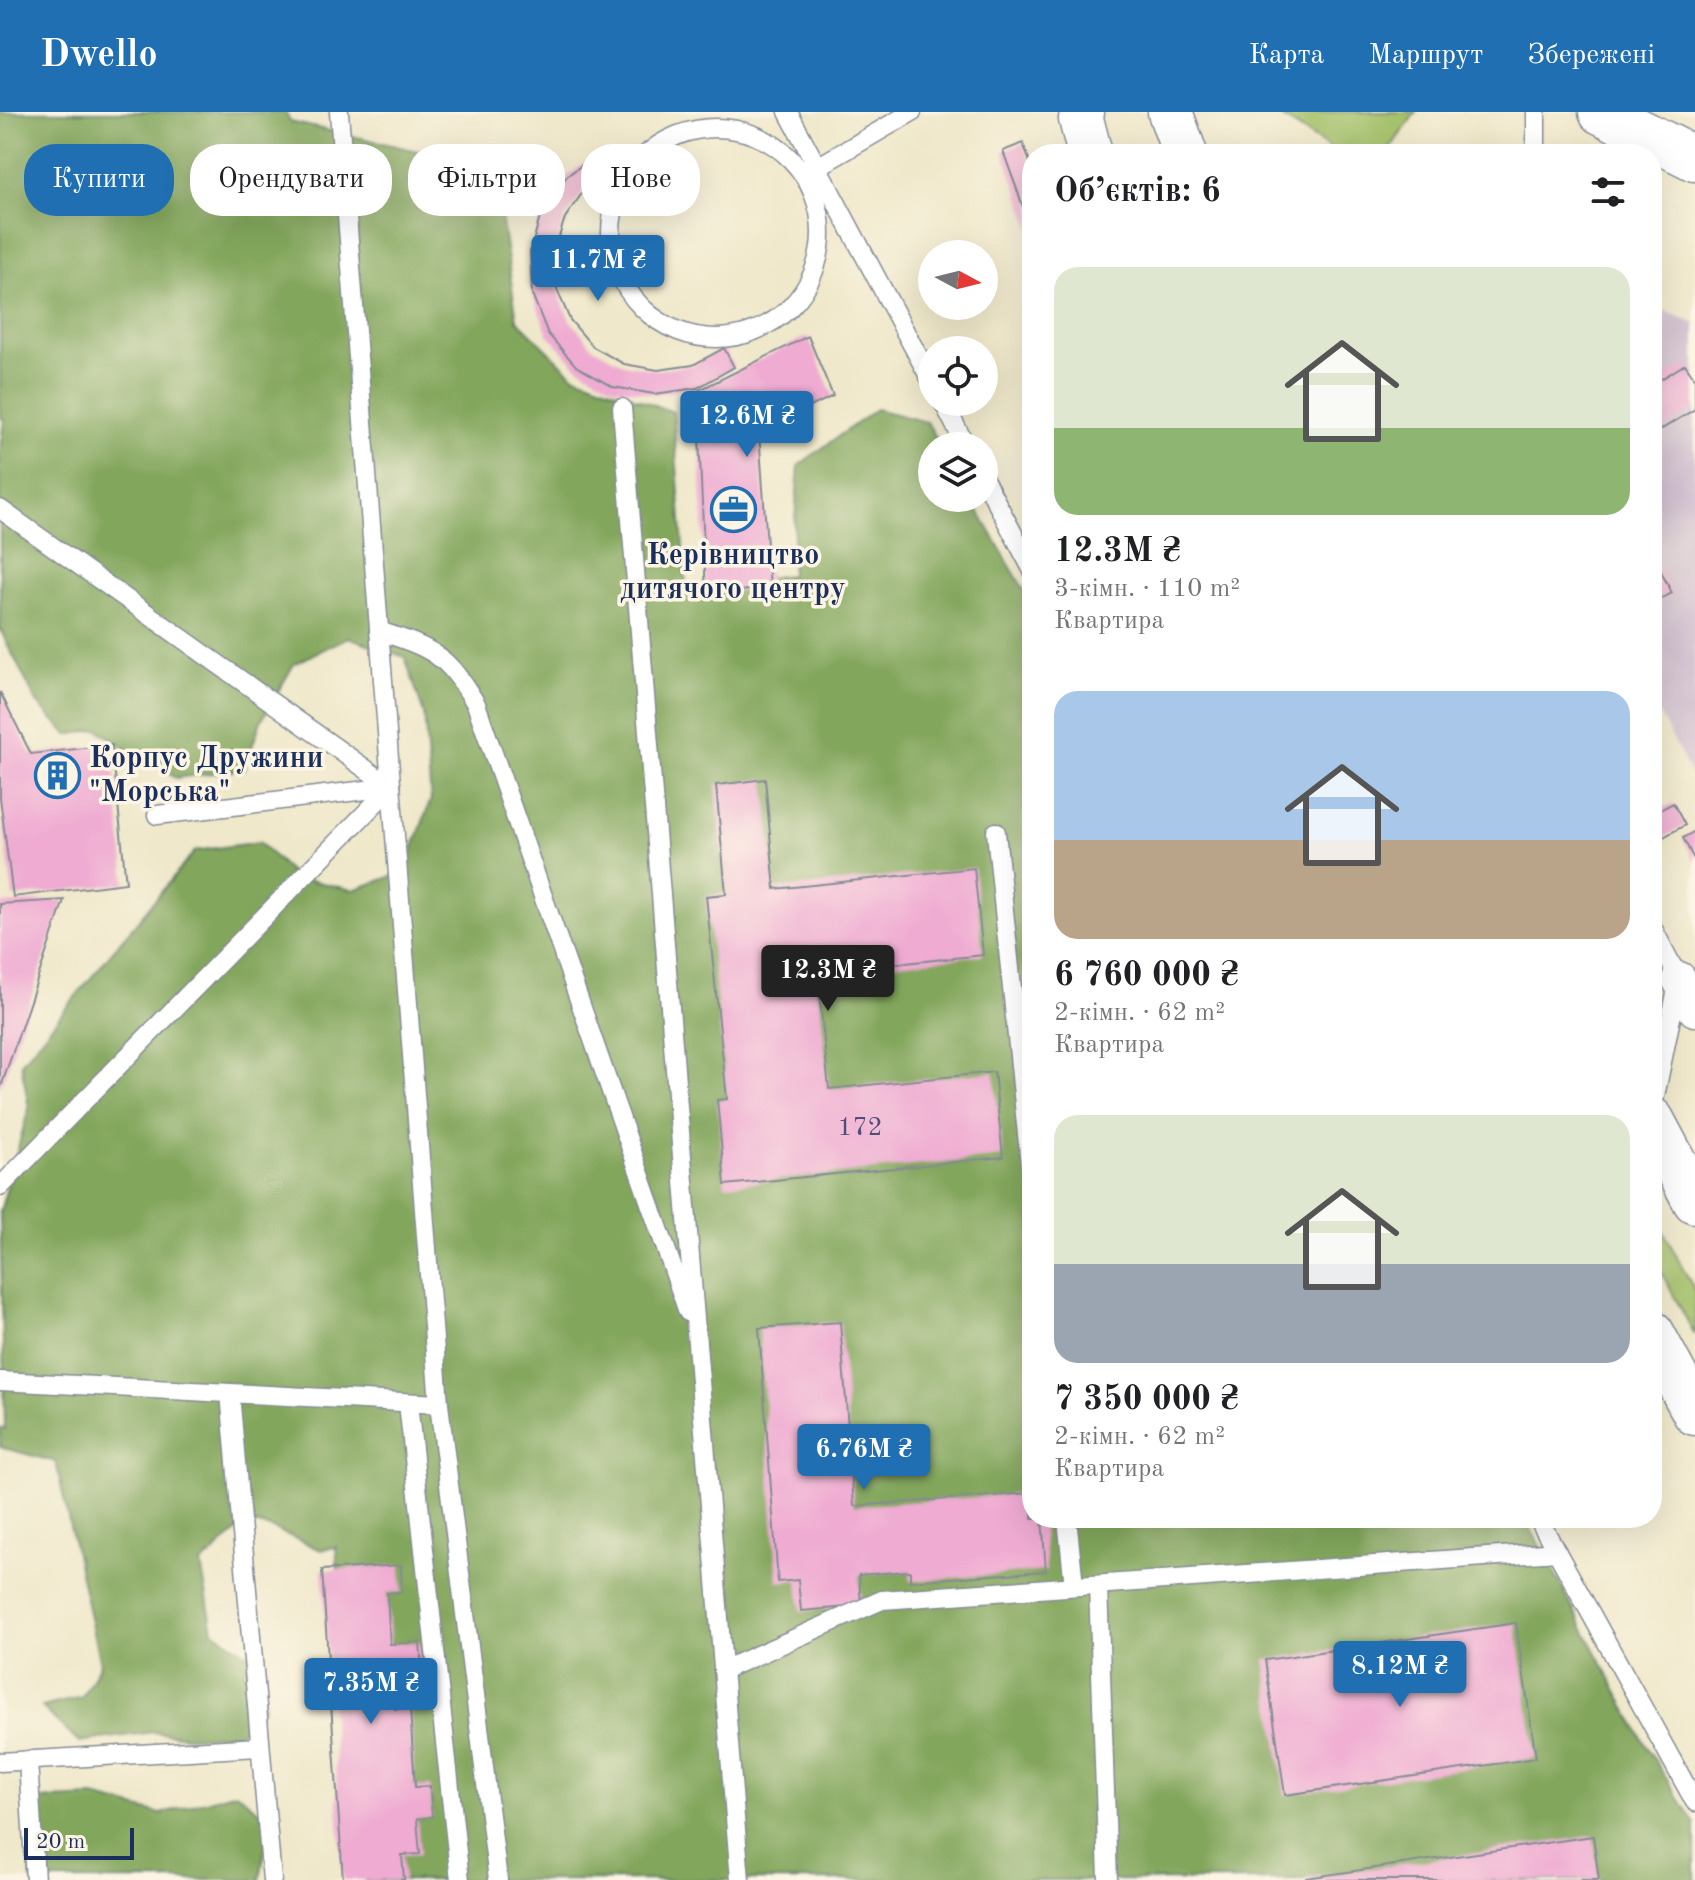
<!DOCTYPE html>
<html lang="uk">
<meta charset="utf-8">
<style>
body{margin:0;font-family:"Old Standard TT",serif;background:#f6f6f6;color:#202124;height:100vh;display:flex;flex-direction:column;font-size:30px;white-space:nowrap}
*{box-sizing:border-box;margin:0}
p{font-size:26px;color:#757577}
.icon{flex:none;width:44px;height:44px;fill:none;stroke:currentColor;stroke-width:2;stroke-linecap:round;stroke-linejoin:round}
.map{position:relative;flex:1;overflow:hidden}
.panel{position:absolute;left:1022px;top:32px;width:640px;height:1384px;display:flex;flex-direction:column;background:#fff;border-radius:32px;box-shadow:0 8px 32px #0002}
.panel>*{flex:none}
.hud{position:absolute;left:24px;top:32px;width:760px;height:72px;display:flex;gap:16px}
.needle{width:52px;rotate:97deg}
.buttons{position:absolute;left:918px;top:128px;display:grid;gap:16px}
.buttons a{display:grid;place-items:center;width:80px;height:80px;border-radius:50%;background:#fff;box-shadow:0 8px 32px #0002;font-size:40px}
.scale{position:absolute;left:24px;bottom:20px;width:110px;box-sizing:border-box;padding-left:8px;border:4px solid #1b2f5e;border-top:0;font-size:22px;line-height:28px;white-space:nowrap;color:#1b2f5e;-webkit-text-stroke:6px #fcf5e5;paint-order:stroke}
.price{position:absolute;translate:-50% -68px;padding:0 18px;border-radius:8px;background:#1f6fb2;color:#fff;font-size:26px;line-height:52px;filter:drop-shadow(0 2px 4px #0008)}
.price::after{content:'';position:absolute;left:50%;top:48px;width:24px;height:18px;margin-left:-12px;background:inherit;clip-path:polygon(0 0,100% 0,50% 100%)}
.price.active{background:#222;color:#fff}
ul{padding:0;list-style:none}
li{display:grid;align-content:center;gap:16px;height:424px;padding:0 32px}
li span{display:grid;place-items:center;height:248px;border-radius:24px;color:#555}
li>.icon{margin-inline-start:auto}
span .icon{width:144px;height:144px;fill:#fffc;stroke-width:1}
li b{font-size:34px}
h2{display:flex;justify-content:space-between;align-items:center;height:96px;padding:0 32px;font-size:34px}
.pill{padding:0 28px;border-radius:32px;background:#fff;box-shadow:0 8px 32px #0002;font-size:28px;line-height:72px}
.pill.active{background:#1f6fb2;color:#fff}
header{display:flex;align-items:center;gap:48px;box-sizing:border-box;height:112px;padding:0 40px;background:#1f6fb2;color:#fff}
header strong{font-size:38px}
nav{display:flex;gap:44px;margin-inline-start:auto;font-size:28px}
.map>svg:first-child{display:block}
.industrial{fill:#cfbdcf}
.green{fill:#a3c067;stroke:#5f7862;stroke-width:2}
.forest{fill:#82a65c;stroke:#4e6a5d;stroke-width:2}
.building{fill:#efabd2}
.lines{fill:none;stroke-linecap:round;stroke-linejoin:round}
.service-casing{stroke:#858c94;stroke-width:21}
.minor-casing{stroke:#858c94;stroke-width:37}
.primary-casing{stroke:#858c94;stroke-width:47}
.service{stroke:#fff;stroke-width:18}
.minor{stroke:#fff;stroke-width:34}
.primary{stroke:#fff;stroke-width:44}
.labels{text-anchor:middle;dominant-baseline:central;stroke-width:7;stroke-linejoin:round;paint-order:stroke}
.number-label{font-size:26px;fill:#504e7b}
.poi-label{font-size:30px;font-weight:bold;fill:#1b2f5e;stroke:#fcf5e5}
</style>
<header>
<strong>Dwello</strong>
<nav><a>Карта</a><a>Маршрут</a><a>Збережені</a></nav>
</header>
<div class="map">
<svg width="1695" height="1768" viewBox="0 0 1695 1768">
<rect width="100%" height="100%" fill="#fcf5e5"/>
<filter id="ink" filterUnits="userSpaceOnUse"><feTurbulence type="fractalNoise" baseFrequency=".0125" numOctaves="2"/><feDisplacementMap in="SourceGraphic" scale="16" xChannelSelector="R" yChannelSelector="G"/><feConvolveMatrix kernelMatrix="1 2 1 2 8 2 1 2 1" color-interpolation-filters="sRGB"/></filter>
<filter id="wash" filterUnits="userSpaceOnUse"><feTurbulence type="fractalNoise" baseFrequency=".006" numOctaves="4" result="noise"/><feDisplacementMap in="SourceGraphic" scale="32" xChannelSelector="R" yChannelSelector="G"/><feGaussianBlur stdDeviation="1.8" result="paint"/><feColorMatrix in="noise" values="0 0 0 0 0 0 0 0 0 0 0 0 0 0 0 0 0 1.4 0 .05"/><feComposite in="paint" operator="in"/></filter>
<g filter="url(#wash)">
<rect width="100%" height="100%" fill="#efe8ca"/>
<polygon class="industrial" points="1652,193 1695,212 1695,670 1652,588"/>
<g class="green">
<polygon points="1274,0 1416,0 1386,42 1339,42"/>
<polygon points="1652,1098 1695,1179 1695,1223 1652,1143"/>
</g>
<g class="forest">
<polygon points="0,0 285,0 291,10 422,40 492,45 517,208 573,263 673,300 686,475 791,463 799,353 876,297 927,310 941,334 932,334 932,386 971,386 1032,492 1032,1406 1525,1406 1649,1639 1695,1712 1695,1768 365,1768 336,1435 321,1438 274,1417 247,1410 201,1452 213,1519 254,1546 264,1595 239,1621 194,1625 154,1620 78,1630 42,1595 82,1585 100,1552 56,1350 0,1335 0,1316 5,1317 0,1100 29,996 21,951 195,739 259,730 295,765 353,778 405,760 431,687 424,602 405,545 348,525 294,552 261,609 244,657 176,666 133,642 98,617 68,623 37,591 0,517 0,337 4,308 0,305"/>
<polygon points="236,1680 270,1708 260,1768 31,1768 30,1688 94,1685 161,1702"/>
</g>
<g id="blocks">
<g class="building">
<polygon points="1023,31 1032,56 1032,119 1003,39"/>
<polygon points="601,39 614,57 585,77 565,106 554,140 556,175 570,208 593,235 624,252 658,258 693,253 724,236 734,255 697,276 654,282 613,275 576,254 548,222 532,182 530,140 542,98 567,64"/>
<polygon points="808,224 833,284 759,320 770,476 706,482 697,279"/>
<polygon points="1685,252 1695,267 1695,297 1652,323 1652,273"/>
<polygon points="1652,442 1672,481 1652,491"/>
<polygon points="0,580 31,642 112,633 126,771 13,785 0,686"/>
<polygon points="765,667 775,777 974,756 983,843 817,860 829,977 994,960 1003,1045 725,1073 717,988 727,987 706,784 726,782 716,673"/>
<polygon points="1673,691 1685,713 1660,727 1652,740 1652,702"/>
<polygon points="1695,719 1695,749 1683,726"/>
<polygon points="64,788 1,975 0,975 0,792"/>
<polygon points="840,1210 854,1394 1032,1381 1032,1406 1042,1406 1046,1459 910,1469 910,1459 859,1463 861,1494 801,1499 798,1468 778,1470 759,1216"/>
<polygon points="401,1453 402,1480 387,1481 390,1532 420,1530 422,1559 393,1560 395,1597 410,1596 415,1675 430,1674 432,1705 417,1707 420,1742 402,1743 404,1768 343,1768 322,1458"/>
<polygon points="1516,1511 1536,1646 1285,1683 1265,1548"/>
<polygon points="1593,1724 1599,1768 1306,1768 1306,1766"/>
</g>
</g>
</g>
<g filter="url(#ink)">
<use href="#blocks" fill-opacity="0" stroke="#858c94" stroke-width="2"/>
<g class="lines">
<defs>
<g id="service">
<polyline points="339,0 439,1292 498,1768"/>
<polyline points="788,0 932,270"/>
<polyline points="1536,0 1536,42"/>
<circle cx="716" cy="121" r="105"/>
<polyline points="807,61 912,0"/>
<polyline points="943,290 966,334"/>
<polyline points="622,296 740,1768"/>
<polyline points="984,367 1032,457"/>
<polyline points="0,397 391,675"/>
<path d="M379,519C434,537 446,542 476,592L688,1200"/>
<polyline points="157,703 391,675"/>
<polyline points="996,720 1032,1071"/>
<polyline points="1652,815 1679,867 1652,999"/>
<polyline points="0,1075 391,675"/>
<polyline points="0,1269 439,1292"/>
<polyline points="230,1281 272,1768"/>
<polyline points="408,1291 460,1768"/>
<polyline points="1067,1406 1074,1474"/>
<polyline points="1538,1406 1695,1690"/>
<polyline points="1098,1473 1108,1768"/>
<polyline points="723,1558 882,1488 1557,1440"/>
<polyline points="28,1648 35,1768"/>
<polyline points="0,1650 259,1635"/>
</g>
<polyline id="minor" points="1679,867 1695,897"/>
<g id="primary">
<polyline points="1082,0 1081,7 1090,42"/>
<polyline points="1170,0 1185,42"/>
<polyline points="1601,0 1695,47"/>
<polyline points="1652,1008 1695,1089"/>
<polyline points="1652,1221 1695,1301"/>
</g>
</defs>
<use href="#service" class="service-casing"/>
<use href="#minor" class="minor-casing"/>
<use href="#primary" class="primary-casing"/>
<use href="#service" class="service"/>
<use href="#minor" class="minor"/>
<use href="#primary" class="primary"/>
</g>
</g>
<defs>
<symbol id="office-ring" viewBox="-11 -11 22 22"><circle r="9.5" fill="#fcf5e5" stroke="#1f6fb2" stroke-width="1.5"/><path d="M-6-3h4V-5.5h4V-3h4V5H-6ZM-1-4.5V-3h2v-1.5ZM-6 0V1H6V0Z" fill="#1f6fb2"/></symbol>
<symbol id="building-ring" viewBox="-11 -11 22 22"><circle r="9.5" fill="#fcf5e5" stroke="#1f6fb2" stroke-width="1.5"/><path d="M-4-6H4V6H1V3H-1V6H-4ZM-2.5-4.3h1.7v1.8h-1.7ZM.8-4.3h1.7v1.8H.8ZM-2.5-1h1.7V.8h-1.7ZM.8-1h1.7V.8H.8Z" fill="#1f6fb2"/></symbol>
</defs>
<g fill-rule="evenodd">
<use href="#office-ring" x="708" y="372" width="51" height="51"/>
<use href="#building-ring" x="32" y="638" width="51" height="51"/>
</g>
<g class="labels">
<g class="number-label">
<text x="860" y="1016">172</text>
</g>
<g class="poi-label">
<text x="733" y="444">Керівництво<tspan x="733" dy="34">дитячого центру</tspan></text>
<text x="89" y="647" text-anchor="start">Корпус Дружини<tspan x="89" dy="34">"Морська"</tspan></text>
</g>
</g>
</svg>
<div class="buttons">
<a><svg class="needle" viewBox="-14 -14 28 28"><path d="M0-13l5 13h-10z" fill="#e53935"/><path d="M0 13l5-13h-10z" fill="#757577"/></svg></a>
<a><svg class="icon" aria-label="locate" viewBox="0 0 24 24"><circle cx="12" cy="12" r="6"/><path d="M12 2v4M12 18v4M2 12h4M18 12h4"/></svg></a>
<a><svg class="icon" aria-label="layers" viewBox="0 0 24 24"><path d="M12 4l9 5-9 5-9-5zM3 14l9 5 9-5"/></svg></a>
</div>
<div class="scale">20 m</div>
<b class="price" style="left:598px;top:191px">11.7M ₴</b>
<b class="price" style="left:747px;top:347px">12.6M ₴</b>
<b class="price active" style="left:828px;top:901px">12.3M ₴</b>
<b class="price" style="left:864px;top:1380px">6.76M ₴</b>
<b class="price" style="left:1400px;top:1597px">8.12M ₴</b>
<b class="price" style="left:371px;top:1614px">7.35M ₴</b>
<div class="hud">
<a class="pill active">Купити</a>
<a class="pill">Орендувати</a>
<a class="pill">Фільтри</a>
<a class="pill">Нове</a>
</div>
<section class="panel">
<h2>Об’єктів: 6<svg class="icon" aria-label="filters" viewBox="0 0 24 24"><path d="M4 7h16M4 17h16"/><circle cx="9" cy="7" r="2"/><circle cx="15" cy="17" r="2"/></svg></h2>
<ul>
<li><span style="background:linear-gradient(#dfe7d0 65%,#8fb573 0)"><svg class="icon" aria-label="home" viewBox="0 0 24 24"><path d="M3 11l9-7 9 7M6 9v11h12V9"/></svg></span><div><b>12.3M ₴</b><p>3-кімн. · 110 m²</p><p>Квартира</p></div></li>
<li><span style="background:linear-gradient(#a9c7e8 60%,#b9a48a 0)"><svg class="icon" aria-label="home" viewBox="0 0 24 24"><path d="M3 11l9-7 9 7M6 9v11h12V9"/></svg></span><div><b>6 760 000 ₴</b><p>2-кімн. · 62 m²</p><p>Квартира</p></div></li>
<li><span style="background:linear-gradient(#dfe7d0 60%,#9aa5b1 0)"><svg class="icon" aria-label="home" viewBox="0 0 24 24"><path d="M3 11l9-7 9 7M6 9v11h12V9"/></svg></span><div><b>7 350 000 ₴</b><p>2-кімн. · 62 m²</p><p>Квартира</p></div></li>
</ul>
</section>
</div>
